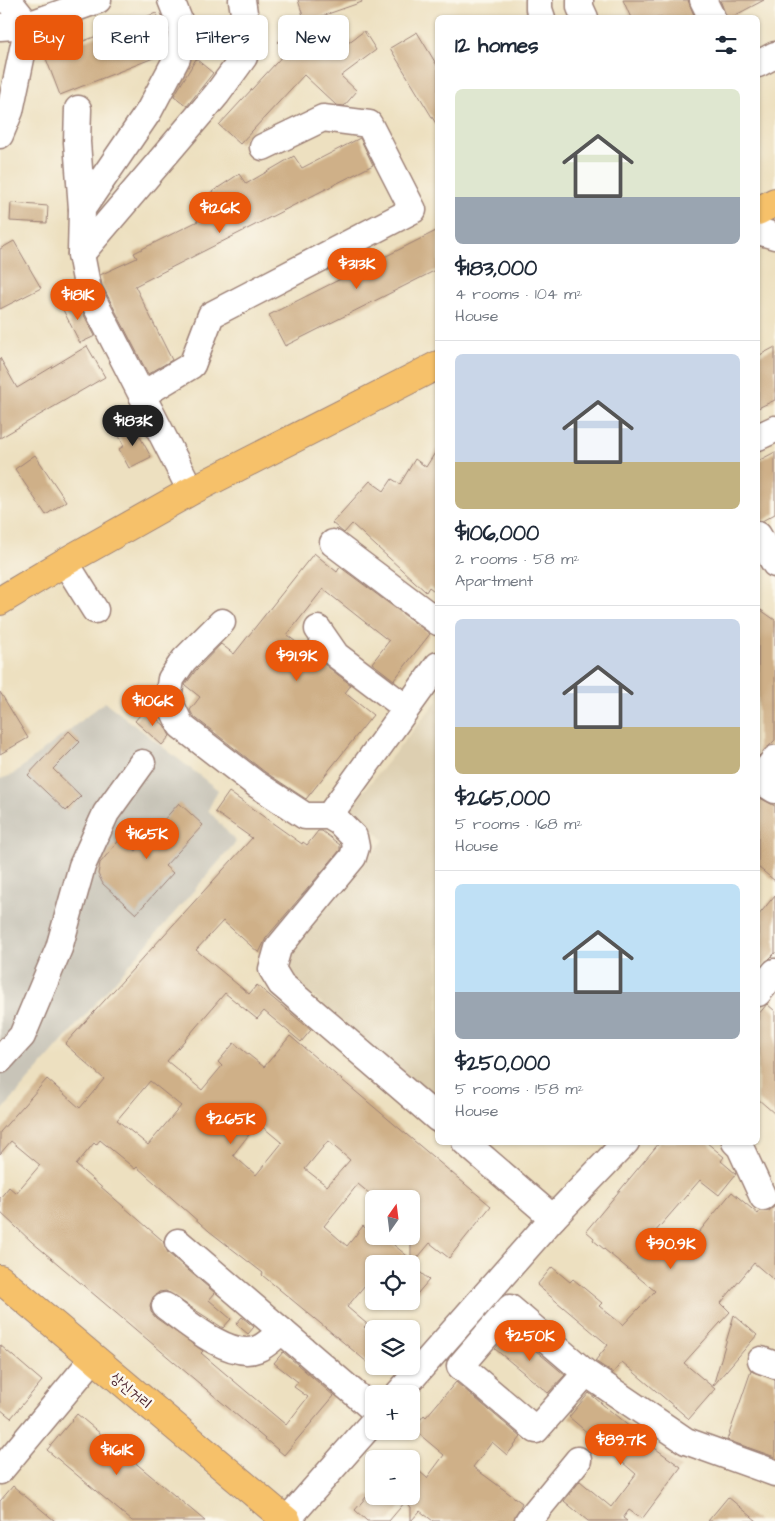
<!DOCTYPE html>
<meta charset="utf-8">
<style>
body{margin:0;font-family:"Architects Daughter","Poor Story",sans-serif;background:#f6f6f7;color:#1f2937;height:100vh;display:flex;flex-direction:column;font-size:19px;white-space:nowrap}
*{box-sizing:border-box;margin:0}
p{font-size:16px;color:#747a83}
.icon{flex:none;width:28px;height:28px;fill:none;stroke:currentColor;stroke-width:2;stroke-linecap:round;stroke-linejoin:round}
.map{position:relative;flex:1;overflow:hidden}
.panel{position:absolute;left:435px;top:15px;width:325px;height:1130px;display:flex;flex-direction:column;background:#fff;border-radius:8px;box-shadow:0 1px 4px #0004}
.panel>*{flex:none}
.guide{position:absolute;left:15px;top:15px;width:345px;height:45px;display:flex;gap:10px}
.needle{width:32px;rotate:14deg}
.tools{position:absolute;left:365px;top:1190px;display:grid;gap:10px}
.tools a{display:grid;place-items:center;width:55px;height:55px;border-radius:8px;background:#fff;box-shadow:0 1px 4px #0004;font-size:25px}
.price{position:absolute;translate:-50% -42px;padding:0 11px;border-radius:18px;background:#ea580c;color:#fff;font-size:16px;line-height:32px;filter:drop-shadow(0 1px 2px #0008)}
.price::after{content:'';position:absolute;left:50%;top:30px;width:15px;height:11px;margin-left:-8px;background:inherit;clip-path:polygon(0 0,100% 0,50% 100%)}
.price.selected{background:#222;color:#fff}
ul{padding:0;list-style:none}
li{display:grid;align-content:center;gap:10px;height:265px;padding:0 20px}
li+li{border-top:1px solid #e0e1e3}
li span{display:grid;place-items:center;height:155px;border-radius:8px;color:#555}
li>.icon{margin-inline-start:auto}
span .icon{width:90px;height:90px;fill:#fffc;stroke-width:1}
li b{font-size:21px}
h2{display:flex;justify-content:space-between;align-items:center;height:60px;padding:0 20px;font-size:21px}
.tag{padding:0 18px;border-radius:8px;background:#fff;box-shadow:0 1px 4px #0004;font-size:18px;line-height:45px}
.tag.selected{background:#ea580c;color:#fff}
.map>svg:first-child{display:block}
.built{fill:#ddcfb1}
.industrial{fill:#c8c4b8}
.building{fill:#cfb088;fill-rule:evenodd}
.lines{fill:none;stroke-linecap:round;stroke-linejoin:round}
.minor-casing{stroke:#9c8076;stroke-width:29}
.major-casing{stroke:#9c8076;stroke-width:30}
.minor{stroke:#fff;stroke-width:26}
.major{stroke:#f6c16b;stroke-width:28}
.labels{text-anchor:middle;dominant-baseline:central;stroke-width:5;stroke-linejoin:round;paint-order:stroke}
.street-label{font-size:15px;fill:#4a1f2b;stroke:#fbf7ec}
</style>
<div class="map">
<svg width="775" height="1521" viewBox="0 0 775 1521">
<rect width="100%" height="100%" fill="#fbf7ec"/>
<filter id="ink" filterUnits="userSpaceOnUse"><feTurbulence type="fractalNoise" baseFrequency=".02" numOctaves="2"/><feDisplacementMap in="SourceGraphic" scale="10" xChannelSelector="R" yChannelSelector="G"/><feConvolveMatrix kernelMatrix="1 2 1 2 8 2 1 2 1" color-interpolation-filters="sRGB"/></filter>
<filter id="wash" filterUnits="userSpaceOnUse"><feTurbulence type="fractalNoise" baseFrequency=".0096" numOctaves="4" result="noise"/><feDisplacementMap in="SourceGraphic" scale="20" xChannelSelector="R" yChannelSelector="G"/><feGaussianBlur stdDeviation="1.12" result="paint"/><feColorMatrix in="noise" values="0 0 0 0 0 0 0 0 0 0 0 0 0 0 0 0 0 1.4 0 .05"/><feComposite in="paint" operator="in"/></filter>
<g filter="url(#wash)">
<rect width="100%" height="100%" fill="#ede0c0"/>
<polygon class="built" points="437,701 438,1090 432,1097 286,973 286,955 384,840 350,808"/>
<polygon class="industrial" points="105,702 218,790 208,810 236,842 0,1113 0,779 12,775"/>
<g id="blocks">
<g class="building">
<polygon points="298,0 361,0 362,2 305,22"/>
<polygon points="623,0 688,0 695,18 631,18"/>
<polygon points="720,0 764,0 730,18 727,18"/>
<polygon points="156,13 165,38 161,55 60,95 45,56"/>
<polygon points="293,27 325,60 364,31 376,50 341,76 357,91 344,106 336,105 304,75 240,144 219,125 287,51 278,42"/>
<polygon points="417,32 438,67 438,127 390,48"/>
<polygon points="196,59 213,73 187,106 174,96"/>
<polygon points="360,138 373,165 135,286 172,360 148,374 102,285 100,275 137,258 134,253 198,221 189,207 239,174 246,184 294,156 302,168"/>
<polygon points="11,203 48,206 47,223 10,221"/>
<polygon points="438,230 438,269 285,346 269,315"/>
<polygon points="14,241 41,288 0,309 0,249"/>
<polygon points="75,298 95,336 80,343 61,306"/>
<polygon points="87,346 105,377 0,438 0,358 17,388"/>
<polygon points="775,347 775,400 758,408 758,356"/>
<polygon points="133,424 151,457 129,468 119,449 124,446 117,432"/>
<polygon points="438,448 438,594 429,587 426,592 352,524 344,533 332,523 370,481 384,491 392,479 400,484 415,459 426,467"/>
<polygon points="775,452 775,514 762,521 758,520 758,461"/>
<polygon points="35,455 66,501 46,515 15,469"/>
<polygon points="314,553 337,572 340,567 430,634 394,680 372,663 389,641 323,589 287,635 351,685 345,693 373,715 306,799 265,772 193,716 190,710 200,697 185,685 196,670 221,644 234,654"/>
<polygon points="758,608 775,620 775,740 758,757"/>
<polygon points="0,692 28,738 0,754"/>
<polygon points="145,709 164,725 170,736 162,745 135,721"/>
<polygon points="69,731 80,742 53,769 81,796 66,811 28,775"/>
<path d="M229,792L302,844L303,842L307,845L318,831H322L340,845V850L266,938L259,953L223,921L196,950L249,994L257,985L311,1030L301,1042L264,1011L257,1019L225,993L167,1061L202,1090L222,1066L218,1062L234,1043L264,1067L290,1036L491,1206L449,1258L430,1243L414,1262L417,1264L412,1265L429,1280L411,1301V1264H374V1274L347,1307L367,1324L364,1327L374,1335V1354L367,1362L262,1275L263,1273L209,1231L137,1167L135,1169L100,1140L96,1145L94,1143L76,1165L163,1241L168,1253L215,1293L209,1300L231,1319L223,1328L166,1291L159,1292L153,1297L150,1305L151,1312L156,1318L203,1351L201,1353L286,1425L308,1397L294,1387L298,1382L274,1363L283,1352L334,1396L284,1455L32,1242L0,1212V1198L9,1187L16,1193L40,1165L11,1141L0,1154V1132L47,1079L80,1108L104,1079L65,1044L252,838L215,812ZM150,1081L181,1106L148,1145L117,1120ZM258,1123L282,1143L256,1175L233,1155ZM328,1141L350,1160L327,1186L305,1169ZM358,1184L376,1199H411V1259L383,1236L380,1240L363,1226L347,1246L324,1226Z"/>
<polygon points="758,797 775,806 775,881 758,867"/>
<polygon points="179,803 203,825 165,866 173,873 136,914 103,884 98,874 100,863 121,838 136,851"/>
<polygon points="775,895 775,953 758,970 758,916"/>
<polygon points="767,1004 775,1011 775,1114 758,1099 758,1015"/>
<polygon points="660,1142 706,1142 724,1157 721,1161 736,1174 719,1195 700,1180 654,1233 680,1255 732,1192 758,1214 760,1211 769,1211 775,1206 775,1281 754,1263 721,1303 730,1312 684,1363 715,1389 689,1419 622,1362 613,1373 595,1361 608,1345 537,1285 552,1267 570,1282 573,1279 602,1303 599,1306 623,1325 655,1291 593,1240 594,1238 586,1231"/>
<polygon points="734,1315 757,1335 713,1386"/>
<polygon points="242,1317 254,1327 248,1334 236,1324"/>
<polygon points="511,1330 565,1375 548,1393 495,1349"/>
<polygon points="0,1345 42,1381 11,1418 0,1409"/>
<polygon points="751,1371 775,1380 775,1457 727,1440"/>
<polygon points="456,1382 521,1437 507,1455 492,1442 473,1467 522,1503 513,1521 433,1521 420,1511 411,1521 411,1507 405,1502 389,1521 367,1521 355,1510 367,1496 411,1496 411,1464 427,1478 444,1455 413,1429 424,1415 426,1417"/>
<polygon points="589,1393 656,1449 681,1467 642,1519 629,1510 623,1518 627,1521 588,1521 564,1501 580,1481 611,1507 636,1474 569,1417"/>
<polygon points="77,1414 205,1521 132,1521 47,1450"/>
<polygon points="13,1486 55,1521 0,1521 0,1501"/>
<polygon points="728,1497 757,1521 708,1521"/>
</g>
</g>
</g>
<g filter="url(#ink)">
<use href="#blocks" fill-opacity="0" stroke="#9c8076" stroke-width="1"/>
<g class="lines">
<defs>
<g id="minor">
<polyline points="171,0 182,28 177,58 149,111 82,209 81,254 88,290 191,491"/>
<polyline points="539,0 539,9 542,18"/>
<polyline points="580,0 580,7 585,18"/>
<polyline points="703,0 712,18"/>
<polyline points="0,27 28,25 98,0"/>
<polyline points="758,64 775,55"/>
<polyline points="78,109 77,142 82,209"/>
<polyline points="0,135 10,111 28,25 8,0"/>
<polyline points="758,231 775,236"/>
<polyline points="81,254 217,94 244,57 248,39 242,0"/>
<polyline points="142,395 192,365 211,315 413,210 369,124 323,118 263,147"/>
<polyline points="758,437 775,429"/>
<polyline points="758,535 775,564"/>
<polyline points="333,543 438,622"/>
<polyline points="65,562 95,610"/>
<polyline points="222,622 184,660 171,679 168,699 181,726 256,784 305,816 329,816 339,822 354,837 356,847 353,857 278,948 272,969 281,984 438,1119"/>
<polyline points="318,629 336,655 406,708"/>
<polyline points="775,759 759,780 775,790"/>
<polyline points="329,816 438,665"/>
<polyline points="758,993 775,972"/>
<polyline points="0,1060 22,1036 59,948 82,866 106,813 142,763"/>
<polyline points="465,1142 553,1218"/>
<polyline points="735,1142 740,1147 763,1197"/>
<polyline points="178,1242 374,1410"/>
<path d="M165,1306C185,1321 230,1360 257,1349C266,1346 274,1337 282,1331"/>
<polyline points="761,1360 775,1365"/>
<polyline points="586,1373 536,1430 460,1366 510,1308 586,1373 686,1441 775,1473"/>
<polyline points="398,1394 553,1218 626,1142"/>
<polyline points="0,1471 93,1359"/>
<polyline points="286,1521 374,1421"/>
<polyline points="528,1521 578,1460"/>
</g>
<g id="major">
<polyline points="758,211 775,202"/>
<polyline points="0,601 65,562 191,491 438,365"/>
<polyline points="0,1279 287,1521"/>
</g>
</defs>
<use href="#minor" class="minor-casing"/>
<use href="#major" class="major-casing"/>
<use href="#minor" class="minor"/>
<use href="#major" class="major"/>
</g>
</g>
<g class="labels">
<g class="street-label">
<text transform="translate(131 1391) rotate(40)">상신거리</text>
</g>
</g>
</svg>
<div class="tools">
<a><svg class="needle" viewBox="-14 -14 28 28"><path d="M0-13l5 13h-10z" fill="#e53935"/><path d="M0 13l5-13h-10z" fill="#747a83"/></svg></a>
<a><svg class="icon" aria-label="locate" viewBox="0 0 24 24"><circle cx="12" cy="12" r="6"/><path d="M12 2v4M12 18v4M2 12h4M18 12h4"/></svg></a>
<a><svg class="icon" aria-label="layers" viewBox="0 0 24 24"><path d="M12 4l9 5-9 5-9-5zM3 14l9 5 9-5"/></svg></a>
<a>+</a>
<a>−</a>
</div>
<b class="price" style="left:220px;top:234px">$126K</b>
<b class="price" style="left:357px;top:290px">$313K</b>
<b class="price" style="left:78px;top:321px">$181K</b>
<b class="price selected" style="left:133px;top:447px">$183K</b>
<b class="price" style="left:297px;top:682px">$91.9K</b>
<b class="price" style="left:153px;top:727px">$106K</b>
<b class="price" style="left:147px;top:860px">$165K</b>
<b class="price" style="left:231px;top:1145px">$265K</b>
<b class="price" style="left:671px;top:1270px">$90.9K</b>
<b class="price" style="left:530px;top:1362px">$250K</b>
<b class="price" style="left:621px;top:1466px">$89.7K</b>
<b class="price" style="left:117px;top:1476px">$161K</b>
<div class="guide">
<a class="tag selected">Buy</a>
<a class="tag">Rent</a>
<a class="tag">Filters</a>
<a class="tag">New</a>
</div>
<section class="panel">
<h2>12 homes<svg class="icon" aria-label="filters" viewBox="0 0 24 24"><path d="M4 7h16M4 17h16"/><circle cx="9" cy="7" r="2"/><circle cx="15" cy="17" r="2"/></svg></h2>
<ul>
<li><span style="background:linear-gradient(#dfe7d0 70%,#9aa5b1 0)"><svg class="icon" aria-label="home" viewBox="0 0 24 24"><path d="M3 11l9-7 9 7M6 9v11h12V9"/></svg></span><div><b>$183,000</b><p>4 rooms · 104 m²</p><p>House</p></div></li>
<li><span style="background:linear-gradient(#c9d6e8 70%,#c2b280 0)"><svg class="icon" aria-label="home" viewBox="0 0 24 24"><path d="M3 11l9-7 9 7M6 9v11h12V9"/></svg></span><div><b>$106,000</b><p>2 rooms · 58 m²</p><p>Apartment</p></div></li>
<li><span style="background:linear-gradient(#c9d6e8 70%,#c2b280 0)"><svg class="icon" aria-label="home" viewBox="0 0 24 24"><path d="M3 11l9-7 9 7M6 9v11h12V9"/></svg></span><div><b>$265,000</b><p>5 rooms · 168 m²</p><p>House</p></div></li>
<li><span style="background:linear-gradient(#bfe0f5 70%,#9aa5b1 0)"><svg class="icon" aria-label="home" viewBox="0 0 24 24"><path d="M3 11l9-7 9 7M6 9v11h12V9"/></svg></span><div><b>$250,000</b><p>5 rooms · 158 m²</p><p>House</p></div></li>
</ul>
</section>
</div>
